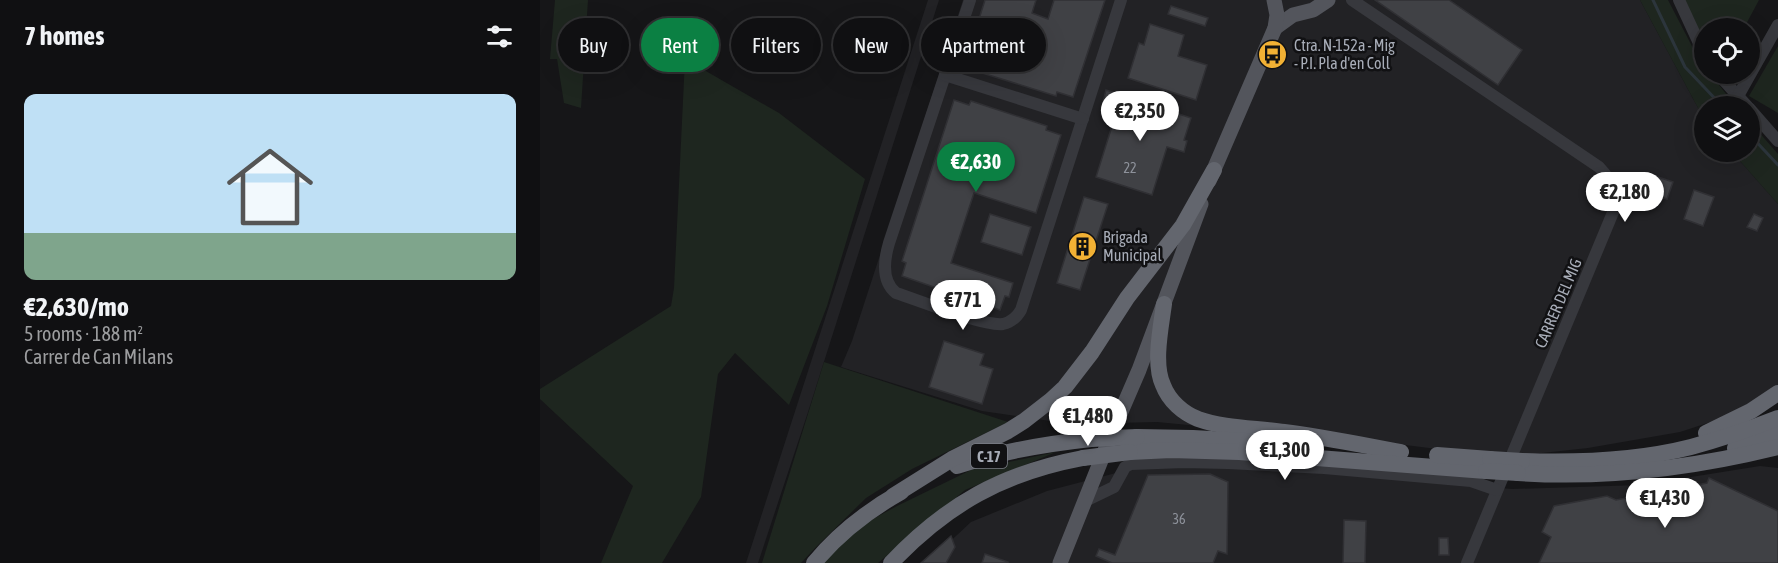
<!DOCTYPE html>
<meta charset="utf-8">
<style>
body{margin:0;font-family:"Asap Condensed",sans-serif;background:#19191b;color:#f1f3f6;height:100vh;display:flex;flex-direction:column;font-size:22px;white-space:nowrap}
*{box-sizing:border-box;margin:0}
p{font-size:20px;color:#9c9d9f}
.icon{flex:none;width:33px;height:33px;fill:none;stroke:currentColor;stroke-width:2;stroke-linecap:round;stroke-linejoin:round}
.map{position:relative;flex:1;overflow:hidden}
.side{display:flex;flex-direction:column;background:#101012;width:540px}
.side>*{flex:none}
.banner{position:absolute;left:18px;top:18px;width:570px;height:54px;display:flex;gap:12px}
.controls{position:absolute;left:1154px;top:18px;display:grid;gap:12px}
.controls a{display:grid;place-items:center;width:66px;height:66px;border-radius:50%;background:#101012;box-shadow:0 6px 24px #0002,0 0 0 2px #303032;font-size:30px}
.price{position:absolute;translate:-50% -51px;padding:0 14px;border-radius:21px;background:#fff;color:#222;font-size:20px;line-height:39px;filter:drop-shadow(0 2px 3px #0008)}
.price::after{content:'';position:absolute;left:50%;top:36px;width:18px;height:14px;margin-left:-9px;background:inherit;clip-path:polygon(0 0,100% 0,50% 100%)}
.price.current{background:#0b8043;color:#fff}
ul{padding:0;list-style:none}
li{display:grid;align-content:center;gap:12px;height:318px;padding:0 24px}
li+li{border-top:2px solid #303032}
li span{display:grid;place-items:center;height:186px;border-radius:12px;color:#555}
li>.icon{margin-inline-start:auto}
span .icon{width:108px;height:108px;fill:#fffc;stroke-width:1}
li b{font-size:26px}
h2{display:flex;justify-content:space-between;align-items:center;height:72px;padding:0 24px;font-size:26px}
.chip{padding:0 21px;border-radius:27px;background:#101012;box-shadow:0 6px 24px #0002,0 0 0 2px #303032;font-size:21px;line-height:54px}
.chip.current{background:#0b8043;color:#fff}
main{display:flex;flex:1;min-height:0}
.map>svg:first-child{display:block}
.built{fill:#222225}
.green{fill:#1e261f}
.lines{fill:none;stroke-linecap:round;stroke-linejoin:round}
.stream{stroke:#2c353c;stroke-width:3}
.building{fill:#404145;stroke:#303034;stroke-width:1.5}
.minor{stroke:#37383d;stroke-width:12}
.major{stroke:#53555c;stroke-width:15}
.highway{stroke:#63666e;stroke-width:16}
.highway-bridge{stroke:#63666e;stroke-width:16}
.labels{text-anchor:middle;dominant-baseline:central;stroke-width:5;stroke-linejoin:round;paint-order:stroke}
.number-label{font-size:14px;fill:#8e929b}
.shield{fill:#111113;stroke:#7b7e86;stroke-width:1.5}
.shield-label{font-size:15px;font-weight:bold;fill:#a8adb8}
.poi-label{font-size:16px;fill:#a8adb8;stroke:#111113;text-anchor:start}
.street-label{font-size:16px;fill:#a8adb8;stroke:#111113}
</style>
<main>
<section class="side">
<h2>7 homes<svg class="icon" aria-label="filters" viewBox="0 0 24 24"><path d="M4 7h16M4 17h16"/><circle cx="9" cy="7" r="2"/><circle cx="15" cy="17" r="2"/></svg></h2>
<ul>
<li><span style="background:linear-gradient(#bfe0f5 75%,#7fa58c 0)"><svg class="icon" aria-label="home" viewBox="0 0 24 24"><path d="M3 11l9-7 9 7M6 9v11h12V9"/></svg></span><div><b>€2,630/mo</b><p>5 rooms · 188 m²</p><p>Carrer de Can Milans</p></div></li>
</ul>
</section>
<div class="map">
<svg width="1238" height="563" viewBox="0 0 1238 563">
<rect width="100%" height="100%" fill="#161618"/>
<g class="built">
<polygon points="388,0 399,0 268,412 218,563 206,563"/>
<polygon points="423,0 1100,0 1164,119 1164,152 1192,152 1238,204 1238,400 1140,432 1048,448 993,454 921,452 683,422 680,428 617,422 531,424 442,411 301,367 312,341"/>
<polygon points="697,466 972,489 1101,485 1220,466 1238,468 1238,563 387,563 431,522 507,491 599,467"/>
</g>
<g class="green">
<polygon points="15,0 48,0 41,108 24,103 17,59 10,59"/>
<polygon points="1100,0 1128,0 1156,54 1164,65 1164,74 1170,74 1196,106 1164,106 1164,119"/>
<polygon points="1143,0 1219,0 1204,28 1164,28 1164,43"/>
<polygon points="1238,46 1238,113 1209,96"/>
<polygon points="145,59 239,113 325,179 287,306 249,405 195,353 178,374 161,497 122,563 61,563 93,486 0,399 0,389 131,306 134,288"/>
<polygon points="1209,121 1238,154 1238,204 1192,152 1209,152"/>
<polygon points="284,362 468,422 372,469 326,498 275,548 261,563 222,563"/>
<polygon points="516,452 425,490 338,563 281,563 298,538 357,506 431,470"/>
</g>
<g class="lines">
<g class="stream">
<polyline points="1113,0 1145,67 1182,106"/>
<polyline points="1209,134 1238,165"/>
</g>
</g>
<g class="building">
<polygon points="445,0 496,0 492,13 508,19 514,0 565,0 533,97 517,92 516,96 439,72 440,68 425,63"/>
<polygon points="835,0 909,0 982,50 958,85"/>
<polygon points="631,6 668,18 665,26 628,14"/>
<polygon points="610,24 644,35 638,56 667,65 656,100 588,78 599,43 604,45"/>
<polygon points="566,90 651,118 644,140 647,141 644,152 627,147 612,195 556,177 578,107 563,102"/>
<polygon points="414,100 429,105 431,101 507,126 506,130 521,135 496,213 434,193 411,263 473,283 469,297 465,296 460,310 362,276 366,263 362,261"/>
<polygon points="1109,174 1133,182 1127,199 1102,191"/>
<polygon points="1154,190 1174,197 1163,226 1144,219"/>
<polygon points="544,197 568,204 540,290 517,283"/>
<polygon points="450,214 491,227 482,255 441,242"/>
<polygon points="1214,214 1223,218 1217,231 1207,227"/>
<polygon points="404,341 444,354 440,365 453,369 442,404 389,387"/>
<polygon points="670,474 688,482 687,554 678,551 673,563 572,563 556,556 559,549 575,555 608,475"/>
<polygon points="1169,478 1238,511 1238,563 999,563 1011,537 1002,532 1014,506 1067,496 1076,500 1167,483"/>
<polygon points="804,520 826,521 825,563 803,563"/>
<polygon points="411,536 415,547 406,563 381,563"/>
<polygon points="899,538 908,538 909,555 899,555"/>
<polygon points="445,554 468,562 468,563 442,563"/>
</g>
<g class="lines">
<g class="minor">
<path d="M430,0L349,243C344,260 341,281 356,293C378,300 445,327 463,324C472,322 477,317 481,310L581,0"/>
<path d="M812,0L1059,167C1073,182 1076,189 1074,210L927,563"/>
<polyline points="1139,0 1164,54"/>
<polyline points="1178,74 1207,106"/>
<polyline points="405,75 543,119"/>
<polyline points="1198,96 1238,25"/>
<polyline points="1209,108 1238,141"/>
<polyline points="545,501 574,487 585,467 591,464 644,462 688,463 784,468 931,481 957,490"/>
</g>
<g class="major">
<polyline points="735,28 753,15 773,10 788,0"/>
<polyline points="669,181 735,28 737,15 734,0"/>
<polyline points="520,563 574,428 599,370 661,204"/>
</g>
<g class="highway">
<path d="M624,304C621,327 613,364 623,385C629,401 643,413 658,419C683,428 717,428 744,432C783,437 822,445 861,452"/>
<polyline points="1166,433 1211,411 1238,393"/>
<polyline points="597,437 653,438 773,445"/>
<polyline points="1195,448 1238,432"/>
<polyline points="590,452 631,450 699,452 946,471"/>
<polyline points="897,455 950,459"/>
<path d="M982,461C1039,463 1096,461 1151,447C1181,439 1210,429 1238,418"/>
<path d="M417,466C461,451 505,444 551,439"/>
<path d="M978,473C1066,479 1153,468 1238,447"/>
<polyline points="353,496 412,459 468,431 484,421 511,400 525,387 552,352 587,298 643,225 674,170"/>
<path d="M274,563C298,534 329,510 361,492"/>
<path d="M351,563C407,504 463,473 543,458"/>
</g>
<g class="highway-bridge">
<polyline points="551,439 597,437"/>
<polyline points="543,458 590,452"/>
<polyline points="950,459 982,461"/>
<polyline points="946,471 978,473"/>
</g>
</g>
<defs>
<symbol id="bus-disc" viewBox="-11 -11 22 22"><circle r="9.5" fill="#f2b134" stroke="#111113"/><path d="M-5-6H5V4H4V6H2V4H-2V6H-4V4H-5ZM-3.5-4V0h7V-4ZM-3.5 1.2v1.5H-2V1.2ZM2 1.2v1.5H3.5V1.2Z" fill="#111"/></symbol>
<symbol id="building-disc" viewBox="-11 -11 22 22"><circle r="9.5" fill="#f2b134" stroke="#111113"/><path d="M-4-6H4V6H1V3H-1V6H-4ZM-2.5-4.3h1.7v1.8h-1.7ZM.8-4.3h1.7v1.8H.8ZM-2.5-1h1.7V.8h-1.7ZM.8-1h1.7V.8H.8Z" fill="#111"/></symbol>
</defs>
<g fill-rule="evenodd">
<use href="#bus-disc" x="716" y="38" width="33" height="33"/>
<use href="#building-disc" x="526" y="230" width="33" height="33"/>
</g>
<g class="labels">
<g class="number-label">
<text x="590" y="168">22</text>
<text x="639" y="519">36</text>
</g>
<rect class="shield" x="431" y="444" width="36" height="24" rx="4.5"/>
<g class="shield-label">
<text x="449" y="456">C-17</text>
</g>
<g class="poi-label">
<text x="754" y="45">Ctra. N-152a - Mig<tspan x="754" dy="18">- P.I. Pla d'en Coll</tspan></text>
<text x="563" y="237">Brigada<tspan x="563" dy="18">Municipal</tspan></text>
</g>
<g class="street-label">
<text transform="translate(1018 303) rotate(-67)">CARRER DEL MIG</text>
</g>
</g>
</svg>
<div class="controls">
<a><svg class="icon" aria-label="locate" viewBox="0 0 24 24"><circle cx="12" cy="12" r="6"/><path d="M12 2v4M12 18v4M2 12h4M18 12h4"/></svg></a>
<a><svg class="icon" aria-label="layers" viewBox="0 0 24 24"><path d="M12 4l9 5-9 5-9-5zM3 14l9 5 9-5"/></svg></a>
</div>
<b class="price" style="left:600px;top:142px">€2,350</b>
<b class="price current" style="left:436px;top:193px">€2,630</b>
<b class="price" style="left:1085px;top:223px">€2,180</b>
<b class="price" style="left:423px;top:331px">€771</b>
<b class="price" style="left:548px;top:447px">€1,480</b>
<b class="price" style="left:745px;top:481px">€1,300</b>
<b class="price" style="left:1125px;top:529px">€1,430</b>
<div class="banner">
<a class="chip">Buy</a>
<a class="chip current">Rent</a>
<a class="chip">Filters</a>
<a class="chip">New</a>
<a class="chip">Apartment</a>
</div>
</div>
</main>
